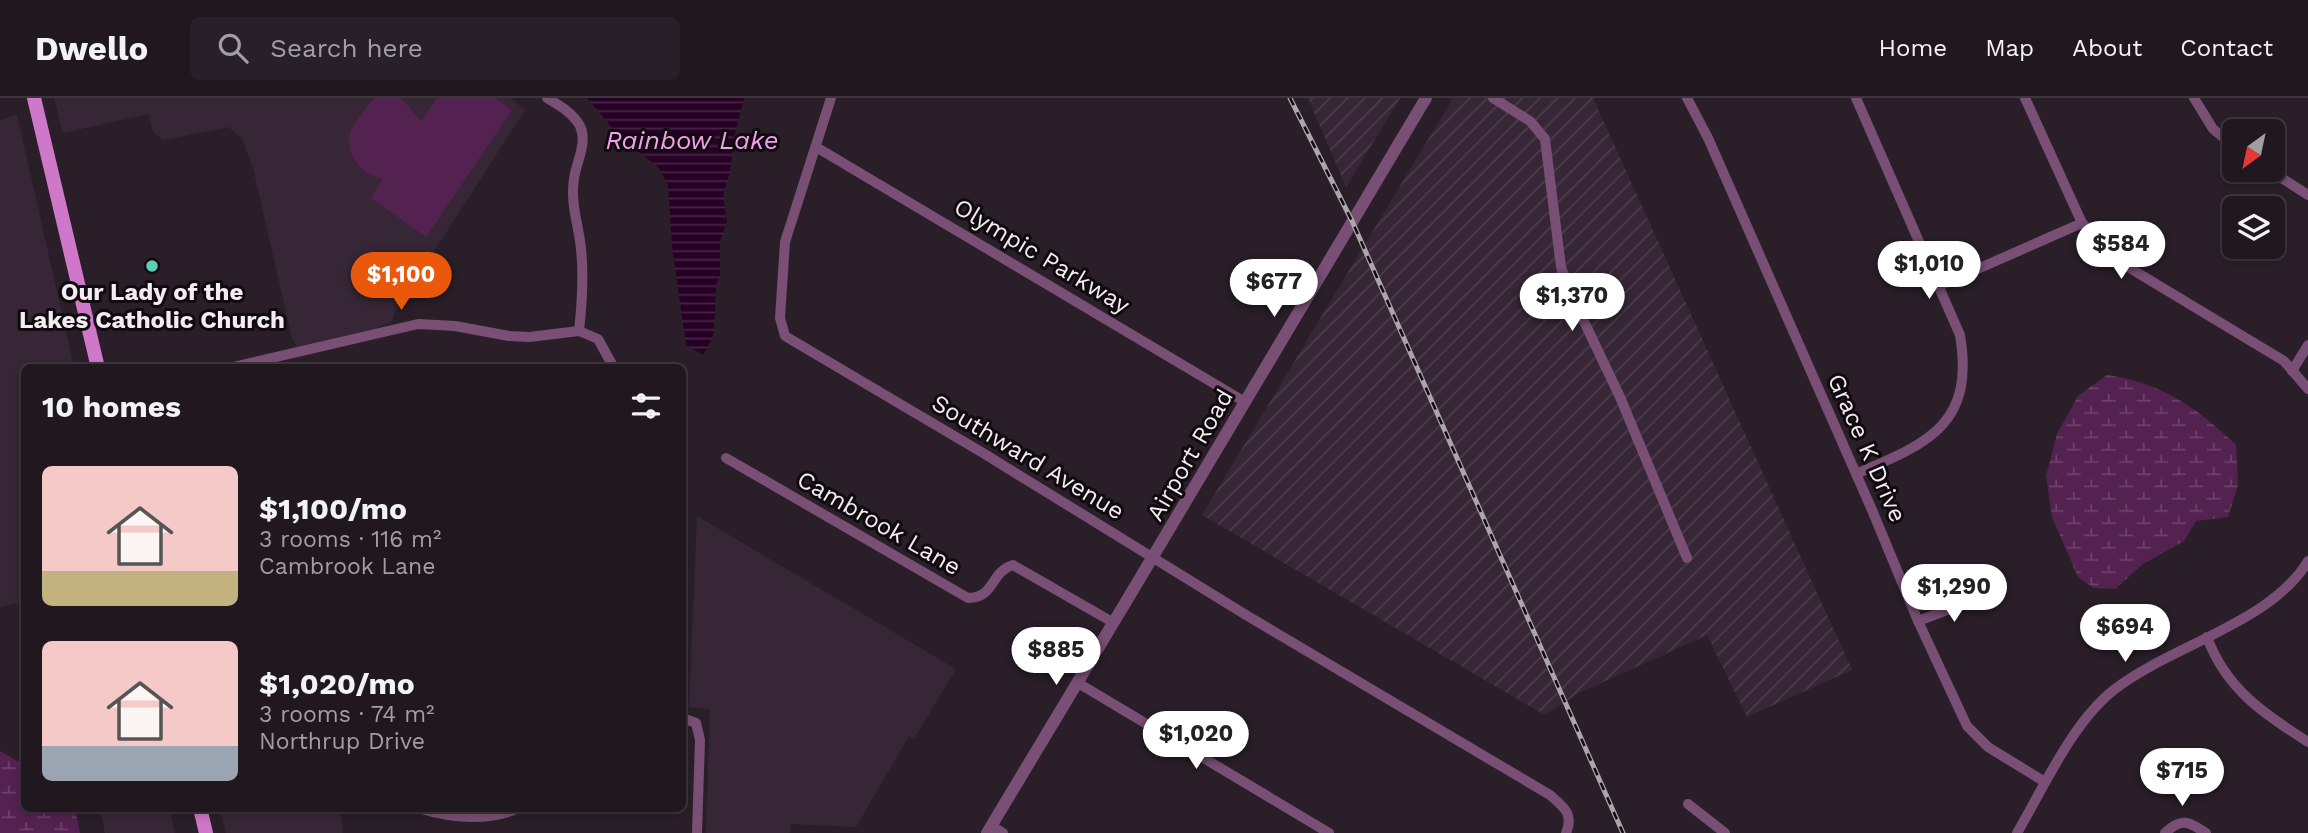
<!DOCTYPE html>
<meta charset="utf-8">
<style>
body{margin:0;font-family:"Work Sans",sans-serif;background:#282028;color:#f1f3f6;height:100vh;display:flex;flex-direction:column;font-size:26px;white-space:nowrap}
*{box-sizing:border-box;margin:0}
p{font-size:23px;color:#a29fa4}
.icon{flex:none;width:38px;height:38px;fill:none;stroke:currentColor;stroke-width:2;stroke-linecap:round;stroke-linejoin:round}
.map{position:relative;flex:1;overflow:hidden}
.sheet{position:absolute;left:21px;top:266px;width:665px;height:448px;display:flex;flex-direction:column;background:#20171f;border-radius:10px;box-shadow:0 4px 10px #0003,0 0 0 2px #3d363d}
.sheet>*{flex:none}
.needle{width:46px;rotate:213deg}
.buttons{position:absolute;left:2222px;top:21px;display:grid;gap:14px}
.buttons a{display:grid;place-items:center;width:63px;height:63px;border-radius:10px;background:#20171f;box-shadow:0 4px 10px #0003,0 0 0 2px #3d363d;font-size:35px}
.price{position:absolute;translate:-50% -60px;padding:0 16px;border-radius:24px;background:#fff;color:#222;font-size:23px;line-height:46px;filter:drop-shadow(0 2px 4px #0008)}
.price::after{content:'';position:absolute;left:50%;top:42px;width:21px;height:16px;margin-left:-10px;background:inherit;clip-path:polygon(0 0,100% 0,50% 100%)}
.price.current{background:#ea580c;color:#fff}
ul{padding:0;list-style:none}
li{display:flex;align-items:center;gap:21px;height:175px;padding:0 21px}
li span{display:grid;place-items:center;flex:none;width:196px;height:140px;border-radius:10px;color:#555}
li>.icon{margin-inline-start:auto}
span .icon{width:84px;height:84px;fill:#fffc;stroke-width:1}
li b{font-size:30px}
h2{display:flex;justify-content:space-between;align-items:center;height:84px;padding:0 21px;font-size:30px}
header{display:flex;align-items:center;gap:42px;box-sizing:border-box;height:98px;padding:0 35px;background:#20171f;border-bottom:2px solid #3d363d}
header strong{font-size:33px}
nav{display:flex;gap:38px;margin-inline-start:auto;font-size:24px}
.search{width:490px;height:63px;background:#282028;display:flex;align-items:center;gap:18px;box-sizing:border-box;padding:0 24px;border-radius:10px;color:#a29fa4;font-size:26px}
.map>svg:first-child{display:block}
.built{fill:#372736}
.industrial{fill:url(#industrial-furrows)}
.wetland{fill:url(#wetland-marsh)}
.park{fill:#542251}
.water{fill:url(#water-rules)}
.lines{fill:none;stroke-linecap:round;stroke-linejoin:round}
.minor{stroke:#794f75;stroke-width:10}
.tertiary{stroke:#794f75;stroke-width:12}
.primary{stroke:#cf77c8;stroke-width:14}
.rail-casing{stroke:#ada4ac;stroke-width:5}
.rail{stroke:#100b0f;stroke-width:2.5;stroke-dasharray:8;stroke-linecap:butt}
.poi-dot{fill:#5cceba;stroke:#100b0f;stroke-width:2.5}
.labels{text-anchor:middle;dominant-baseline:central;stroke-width:6;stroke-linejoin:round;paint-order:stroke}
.street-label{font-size:24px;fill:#f4ecf3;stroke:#100b0f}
.poi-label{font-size:24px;font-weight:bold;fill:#f4ecf3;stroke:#100b0f}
.water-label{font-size:26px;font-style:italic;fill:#f69dee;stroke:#100b0f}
</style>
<header>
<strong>Dwello</strong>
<div class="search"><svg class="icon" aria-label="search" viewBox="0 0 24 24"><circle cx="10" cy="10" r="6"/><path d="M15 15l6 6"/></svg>Search here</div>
<nav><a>Home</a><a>Map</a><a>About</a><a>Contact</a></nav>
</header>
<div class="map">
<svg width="2308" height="735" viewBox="0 0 2308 735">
<defs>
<pattern id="industrial-furrows" width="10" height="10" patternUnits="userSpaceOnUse" patternTransform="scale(1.75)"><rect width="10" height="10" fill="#372736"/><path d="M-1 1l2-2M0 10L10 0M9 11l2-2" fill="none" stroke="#4b3c4a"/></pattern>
<pattern id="wetland-marsh" width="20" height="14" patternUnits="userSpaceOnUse" patternTransform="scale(1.75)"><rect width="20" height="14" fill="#542251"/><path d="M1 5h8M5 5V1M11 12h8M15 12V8" fill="none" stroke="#6d426a"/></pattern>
<pattern id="water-rules" width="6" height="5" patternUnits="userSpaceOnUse" patternTransform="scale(1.75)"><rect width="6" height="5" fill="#270026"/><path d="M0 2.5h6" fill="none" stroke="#472546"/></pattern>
</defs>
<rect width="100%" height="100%" fill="#2a1f29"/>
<g class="built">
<polygon points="54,0 510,0 525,12 395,214 392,223 378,230 297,249 292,240 253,70 242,40 228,29 163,42 153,34 149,16 63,35"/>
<polygon points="17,17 74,269 24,270 24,504 0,509 0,22"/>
<polygon points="697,418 956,571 914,641 909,638 856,729 791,726 790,735 706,735 710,611 689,609"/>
<polygon points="100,711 169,711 175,735 105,735"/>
<polygon points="220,711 340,711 343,735 226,735"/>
</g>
<g class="industrial">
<polygon points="1308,0 1400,0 1346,89"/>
<polygon points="1453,0 1593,0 1852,572 1747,619 1707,537 1579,595 1545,617 1202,417"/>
</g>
<g class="wetland">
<path d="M2107,277C2160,284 2198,310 2236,347L2238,387L2228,419L2196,423L2184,443L2143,466L2115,491L2094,490L2078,479L2052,419L2046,378L2057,336L2078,298Z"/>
<polygon points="0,653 24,667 24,710 75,711 80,735 0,735"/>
</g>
<path class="park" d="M374,0H401L421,23L437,0H495L512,12L426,139L371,100L383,81C371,77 363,75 356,64C338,38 358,22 374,0Z"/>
<polygon class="water" points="587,0 744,0 735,35 730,74 723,97 727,124 720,143 720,177 716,187 714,232 712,241 703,257 686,247 672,148 668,87 658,69 620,39"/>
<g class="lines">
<g class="minor">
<path d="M547,0C559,7 573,15 580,28C588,45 576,64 574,81C570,106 579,128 581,151C584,179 582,206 579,233"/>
<path d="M831,0L785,144L780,220L785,238L983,355L1246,517L1550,697C1564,709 1574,716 1566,735"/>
<polyline points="1493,0 1530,23 1545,41 1561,169 1569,192 1620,299 1687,460"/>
<polyline points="1687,0 1708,40 1872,412 1918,523 1967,628 1988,649 2045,684"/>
<path d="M1856,0L1960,237C1975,327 1928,345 1856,376"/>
<polyline points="2025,0 2082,125 2123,166 2284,263 2308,291"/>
<polyline points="2194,0 2213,31 2235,49"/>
<polyline points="816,49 1245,304"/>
<polyline points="2269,72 2308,97"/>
<polyline points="1939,188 2082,125"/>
<polyline points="229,270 418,226 455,228 509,238 529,239 579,233 598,241 614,270"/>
<polyline points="2292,273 2308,247"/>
<path d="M726,360L968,500C995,500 990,474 1013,467L1114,525"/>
<polyline points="1918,523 1979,500"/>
<path d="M2207,539C2226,591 2264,616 2308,644"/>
<polyline points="1078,585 1329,735"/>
<polyline points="682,620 696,625 700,642 697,735"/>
<polyline points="1688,706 1725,735"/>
<path d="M418,710C451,720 487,724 519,710"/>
<polyline points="992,728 1003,735"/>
<path d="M2017,735C2044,689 2073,623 2115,591C2172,547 2271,525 2308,463"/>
<path d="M2165,735C2182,719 2189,724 2206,735"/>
</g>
<path class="tertiary" d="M987,735C1135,491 1279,245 1426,0"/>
<g class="primary">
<polyline points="34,0 98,270"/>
<polyline points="200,710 206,735"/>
</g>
<defs>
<polyline id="rail" points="1290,0 1352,123 1623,735"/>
</defs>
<use href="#rail" class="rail-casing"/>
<use href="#rail" class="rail"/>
</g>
<circle class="poi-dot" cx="152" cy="168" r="7"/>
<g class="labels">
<g class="street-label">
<text transform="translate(1042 158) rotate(31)">Olympic Parkway</text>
<text transform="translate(1867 350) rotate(66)">Grace K Drive</text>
<text transform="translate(1190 357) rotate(-60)">Airport Road</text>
<text transform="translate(1028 359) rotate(31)">Southward Avenue</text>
<text transform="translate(879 425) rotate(30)">Cambrook Lane</text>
</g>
<g class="poi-label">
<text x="152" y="194">Our Lady of the<tspan x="152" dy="28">Lakes Catholic Church</tspan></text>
</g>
<g class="water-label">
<text x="692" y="42">Rainbow Lake</text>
</g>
</g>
</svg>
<div class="buttons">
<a><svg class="needle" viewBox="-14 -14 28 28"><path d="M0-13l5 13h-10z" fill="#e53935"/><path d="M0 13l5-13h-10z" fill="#a29fa4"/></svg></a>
<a><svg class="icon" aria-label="layers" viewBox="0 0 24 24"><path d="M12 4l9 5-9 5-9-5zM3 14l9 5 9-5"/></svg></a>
</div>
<b class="price" style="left:2121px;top:183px">$584</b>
<b class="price" style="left:1929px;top:203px">$1,010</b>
<b class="price current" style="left:401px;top:214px">$1,100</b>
<b class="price" style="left:1274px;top:221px">$677</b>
<b class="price" style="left:1572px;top:235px">$1,370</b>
<b class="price" style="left:1954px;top:526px">$1,290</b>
<b class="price" style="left:2125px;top:566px">$694</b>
<b class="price" style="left:1056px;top:589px">$885</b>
<b class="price" style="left:1196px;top:673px">$1,020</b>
<b class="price" style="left:2182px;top:710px">$715</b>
<section class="sheet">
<h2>10 homes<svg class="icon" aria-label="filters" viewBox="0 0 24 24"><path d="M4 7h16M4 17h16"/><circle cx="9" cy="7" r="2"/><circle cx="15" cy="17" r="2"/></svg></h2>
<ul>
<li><span style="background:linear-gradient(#f6c9c9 75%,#c2b280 0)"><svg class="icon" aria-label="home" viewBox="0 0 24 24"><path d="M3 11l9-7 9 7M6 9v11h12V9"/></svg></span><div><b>$1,100/mo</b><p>3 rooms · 116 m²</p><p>Cambrook Lane</p></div></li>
<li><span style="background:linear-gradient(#f6c9c9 75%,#9aa5b1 0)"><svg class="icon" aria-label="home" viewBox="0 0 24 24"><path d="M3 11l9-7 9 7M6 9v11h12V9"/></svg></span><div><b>$1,020/mo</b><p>3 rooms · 74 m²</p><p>Northrup Drive</p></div></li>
</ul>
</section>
</div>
